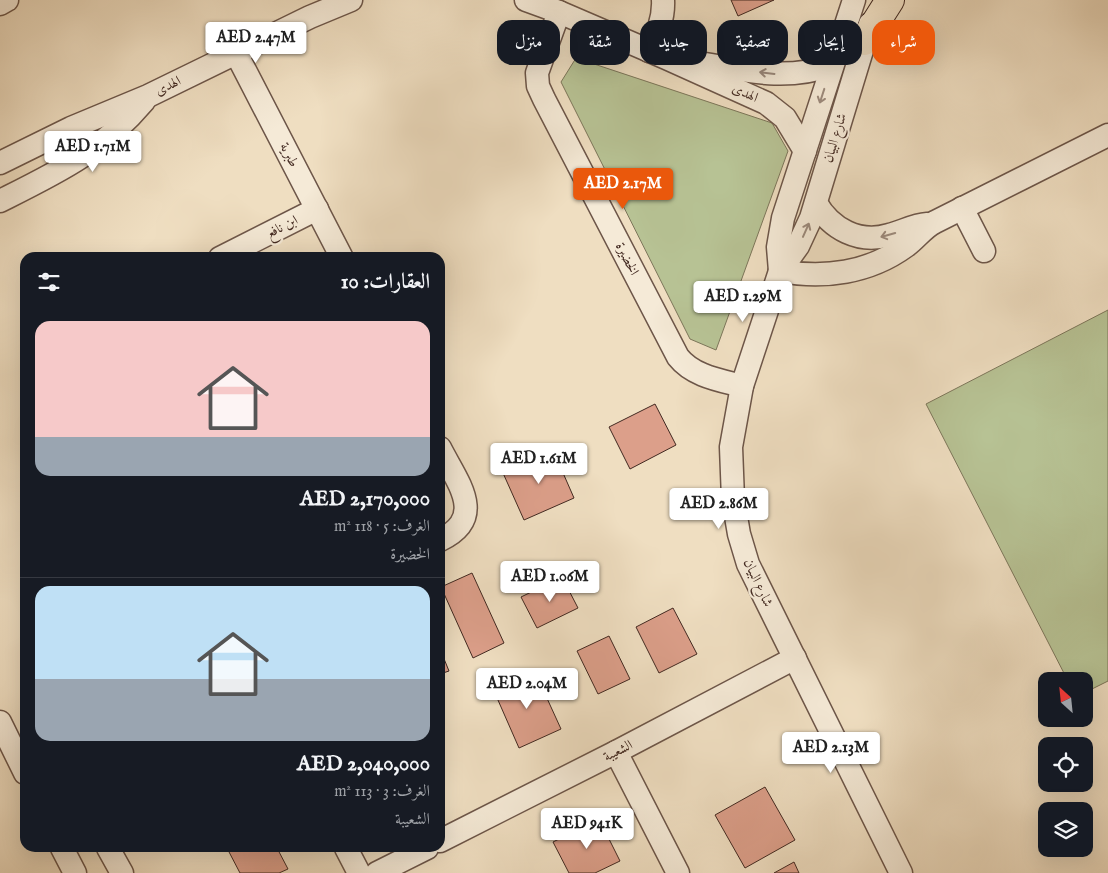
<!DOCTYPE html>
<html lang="ar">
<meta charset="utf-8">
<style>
body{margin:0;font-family:"IM FELL English",Amiri,serif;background:#242831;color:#f1f3f6;direction:rtl;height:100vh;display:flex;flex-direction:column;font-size:19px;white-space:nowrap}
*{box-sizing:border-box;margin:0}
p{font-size:16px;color:#9ea1a6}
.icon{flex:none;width:28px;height:28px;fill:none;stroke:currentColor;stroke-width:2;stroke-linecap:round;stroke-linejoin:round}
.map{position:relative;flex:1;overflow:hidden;direction:ltr}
.sheet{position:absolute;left:20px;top:252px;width:425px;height:600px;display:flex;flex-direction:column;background:#171b24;border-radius:15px;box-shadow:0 5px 20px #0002;direction:rtl}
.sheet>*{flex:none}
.hud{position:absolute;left:460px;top:20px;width:475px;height:45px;direction:rtl;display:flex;gap:10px}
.needle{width:32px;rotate:333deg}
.buttons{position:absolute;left:1038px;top:672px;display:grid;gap:10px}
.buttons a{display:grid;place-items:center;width:55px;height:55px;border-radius:10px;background:#171b24;box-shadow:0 5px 20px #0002;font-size:25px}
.price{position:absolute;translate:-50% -42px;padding:0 11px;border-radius:5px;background:#fff;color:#222;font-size:16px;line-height:32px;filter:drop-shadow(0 1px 2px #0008)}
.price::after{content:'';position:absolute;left:50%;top:30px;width:15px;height:11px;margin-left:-8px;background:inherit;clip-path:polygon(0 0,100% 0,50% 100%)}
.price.active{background:#ea580c;color:#fff}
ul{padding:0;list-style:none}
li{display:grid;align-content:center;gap:10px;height:265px;padding:0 15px}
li+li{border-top:1px solid #363941}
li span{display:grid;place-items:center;height:155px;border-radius:15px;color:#555}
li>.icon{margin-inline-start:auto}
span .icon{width:90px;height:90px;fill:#fffc;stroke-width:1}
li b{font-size:21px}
h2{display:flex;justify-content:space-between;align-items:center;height:60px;padding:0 15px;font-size:21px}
.pill{padding:0 18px;border-radius:15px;background:#171b24;box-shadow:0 5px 20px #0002;font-size:18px;line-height:45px}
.pill.active{background:#ea580c;color:#fff}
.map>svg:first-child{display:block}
.green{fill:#b7c294;stroke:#7c765a}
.building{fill:#dc9f8a;stroke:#422921}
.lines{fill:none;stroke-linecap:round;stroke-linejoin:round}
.minor-casing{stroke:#6d5649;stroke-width:25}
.major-casing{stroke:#422921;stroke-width:30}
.minor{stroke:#f5ead7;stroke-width:22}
.major{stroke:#efdec1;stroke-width:28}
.oneway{stroke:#9c8a7c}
.labels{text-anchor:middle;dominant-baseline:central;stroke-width:4.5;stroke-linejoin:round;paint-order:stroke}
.street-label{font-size:14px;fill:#422921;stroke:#f5ead7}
</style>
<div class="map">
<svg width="1108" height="873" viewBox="0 0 1108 873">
<rect width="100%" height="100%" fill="#efdec1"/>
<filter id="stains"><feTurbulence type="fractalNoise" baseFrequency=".004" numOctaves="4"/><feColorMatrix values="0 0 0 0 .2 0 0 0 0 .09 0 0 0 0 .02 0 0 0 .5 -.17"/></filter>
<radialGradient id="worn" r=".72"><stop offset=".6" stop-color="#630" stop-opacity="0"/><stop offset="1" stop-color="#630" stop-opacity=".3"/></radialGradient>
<g class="green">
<polygon points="576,58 772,123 788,151 716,350 690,339 561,82"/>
<polygon points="1108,310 1108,681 1084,693 1084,681 1068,681 926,404"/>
</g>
<g class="building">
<polygon points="731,0 774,0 738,16"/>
<polygon points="655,404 676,445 630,469 609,427"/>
<polygon points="553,450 574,498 524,520 503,473"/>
<polygon points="472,573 504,643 473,658 441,587"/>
<polygon points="562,577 578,608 537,628 521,597"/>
<polygon points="673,608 697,654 659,673 636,627"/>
<polygon points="609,636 630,679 598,694 577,651"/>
<polygon points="440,649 449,671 440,674"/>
<polygon points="535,672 561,729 519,748 494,691"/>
<polygon points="765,787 795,840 745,868 715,815"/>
<polygon points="599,819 620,861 595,873 569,873 553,842"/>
<polygon points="233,848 277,848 288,869 279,873 240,873 228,850"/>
<polygon points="794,862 799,873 774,873"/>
</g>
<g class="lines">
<defs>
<g id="minor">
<polyline points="526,0 559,12 666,58 766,103 785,118 805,151"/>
<polyline points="0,4 7,0"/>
<path d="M559,12L537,73L538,86L544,99L678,357C693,376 719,380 742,386"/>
<polyline points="870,24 811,218 798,246 780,271 742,386 731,447 733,499 739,534 748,564 901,873"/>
<path d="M649,51C657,34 664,19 663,0"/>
<polyline points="236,53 342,258"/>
<path d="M694,62C744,70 784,82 832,65"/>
<polyline points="0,163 71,128 148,96 310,17 351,0"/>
<path d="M0,201C58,172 101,152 144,101"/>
<path d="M816,203C831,229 859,244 889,235C902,232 913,225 927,224"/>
<polyline points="962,208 984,251"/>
<polyline points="220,258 317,209"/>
<path d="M780,271C824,279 869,273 906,246C916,239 924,227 935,222C993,193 1050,164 1108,135"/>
<polyline points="780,271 778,247 783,218 854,0"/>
<path d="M440,448C457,482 488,517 440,540"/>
<polyline points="0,722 25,773"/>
<polyline points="616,752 678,873"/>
<polyline points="440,841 616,752 795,658"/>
<polyline points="62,848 75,873"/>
<polyline points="108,848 122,873"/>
<polyline points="346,848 359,873"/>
<polyline points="377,873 427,848"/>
</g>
<polyline id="major" points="864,41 890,0"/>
</defs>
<use href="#minor" class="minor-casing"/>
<use href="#major" class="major-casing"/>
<use href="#minor" class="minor"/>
<use href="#major" class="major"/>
</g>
<defs><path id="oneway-shaft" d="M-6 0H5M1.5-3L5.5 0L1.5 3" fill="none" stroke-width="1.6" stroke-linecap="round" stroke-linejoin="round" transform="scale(1.25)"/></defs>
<g class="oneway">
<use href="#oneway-shaft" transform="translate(767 73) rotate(-173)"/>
<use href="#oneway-shaft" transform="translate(822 96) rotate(108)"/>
<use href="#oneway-shaft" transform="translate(806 230) rotate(-66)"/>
<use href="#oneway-shaft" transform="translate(888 235) rotate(164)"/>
</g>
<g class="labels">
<g class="street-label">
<text transform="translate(168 86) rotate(-26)">الهدى</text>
<text transform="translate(745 93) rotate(25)">الهدى</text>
<text transform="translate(835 138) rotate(-73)">شارع البيان</text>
<text transform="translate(289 155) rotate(63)">طبرية</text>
<text transform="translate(282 227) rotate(-27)">ابن نافع</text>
<text transform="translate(627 259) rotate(63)">الخضيرة</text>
<text transform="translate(758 583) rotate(65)">شارع البيان</text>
<text transform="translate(618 751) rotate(-27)">الشعيبة</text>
</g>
</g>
<rect width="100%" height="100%" filter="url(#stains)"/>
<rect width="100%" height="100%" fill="url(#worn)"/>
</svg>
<div class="buttons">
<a><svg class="needle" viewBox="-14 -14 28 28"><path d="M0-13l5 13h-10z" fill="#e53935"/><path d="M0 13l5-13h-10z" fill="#9ea1a6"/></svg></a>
<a><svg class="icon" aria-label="locate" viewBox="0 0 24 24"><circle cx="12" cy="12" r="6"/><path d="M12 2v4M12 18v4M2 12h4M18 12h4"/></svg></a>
<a><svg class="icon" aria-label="layers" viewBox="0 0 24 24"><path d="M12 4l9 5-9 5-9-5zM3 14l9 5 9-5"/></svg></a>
</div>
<b class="price" style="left:256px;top:64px">AED 2.47M</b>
<b class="price" style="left:93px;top:173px">AED 1.71M</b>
<b class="price active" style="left:623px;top:210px">AED 2.17M</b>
<b class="price" style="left:743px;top:323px">AED 1.29M</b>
<b class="price" style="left:539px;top:485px">AED 1.61M</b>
<b class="price" style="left:719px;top:530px">AED 2.86M</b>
<b class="price" style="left:550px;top:603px">AED 1.06M</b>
<b class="price" style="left:527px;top:710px">AED 2.04M</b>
<b class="price" style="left:831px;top:774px">AED 2.13M</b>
<b class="price" style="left:587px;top:850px">AED 941K</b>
<div class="hud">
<a class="pill active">شراء</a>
<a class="pill">إيجار</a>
<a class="pill">تصفية</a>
<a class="pill">جديد</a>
<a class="pill">شقة</a>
<a class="pill">منزل</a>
</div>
<section class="sheet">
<h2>العقارات: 10<svg class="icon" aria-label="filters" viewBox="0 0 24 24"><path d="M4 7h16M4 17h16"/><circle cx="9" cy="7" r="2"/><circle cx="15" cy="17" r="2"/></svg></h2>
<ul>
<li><span style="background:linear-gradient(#f6c9c9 75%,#9aa5b1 0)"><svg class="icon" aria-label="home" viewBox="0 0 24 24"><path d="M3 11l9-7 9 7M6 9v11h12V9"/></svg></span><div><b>AED 2,170,000</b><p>الغرف: 5 · 118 m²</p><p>الخضيرة</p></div></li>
<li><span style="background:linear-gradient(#bfe0f5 60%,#9aa5b1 0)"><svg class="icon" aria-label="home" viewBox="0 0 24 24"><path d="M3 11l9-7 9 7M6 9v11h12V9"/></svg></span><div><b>AED 2,040,000</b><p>الغرف: 3 · 113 m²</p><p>الشعيبة</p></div></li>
</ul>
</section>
</div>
